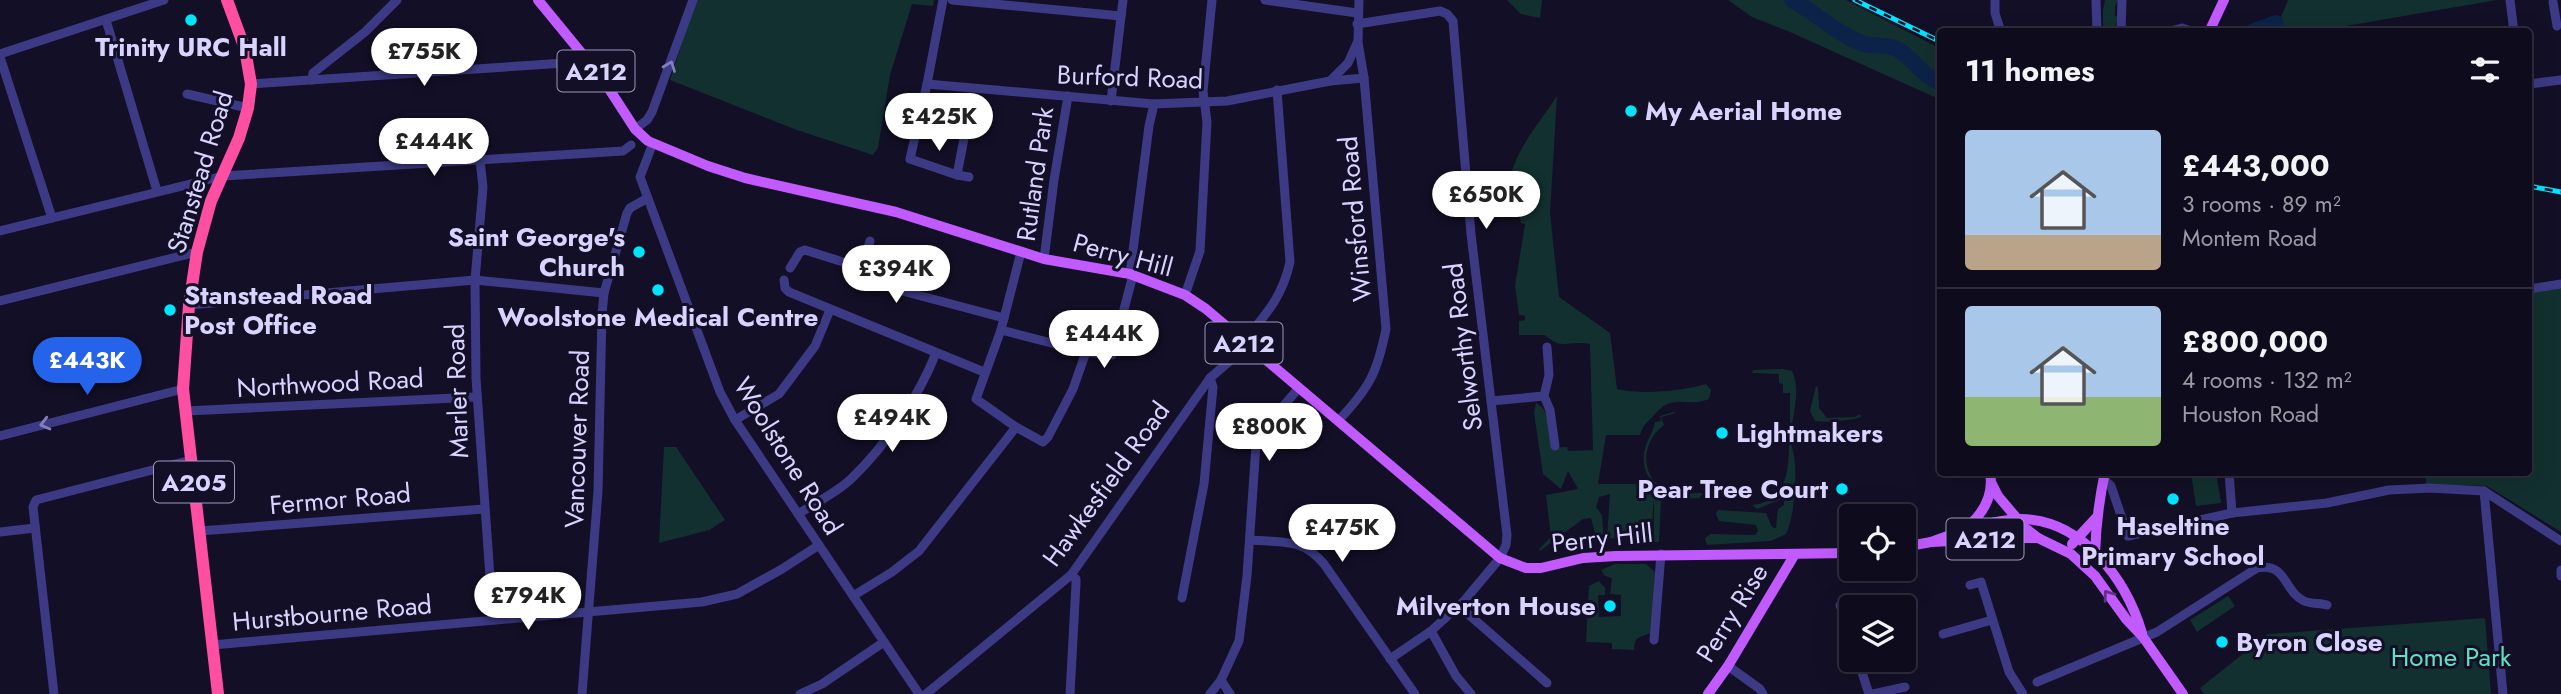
<!DOCTYPE html>
<meta charset="utf-8">
<style>
body{margin:0;font-family:Jost,sans-serif;background:#171425;color:#f1f3f6;height:100vh;display:flex;flex-direction:column;font-size:26px;white-space:nowrap}
*{box-sizing:border-box;margin:0}
p{font-size:23px;color:#9b9ba3}
.icon{flex:none;width:38px;height:38px;fill:none;stroke:currentColor;stroke-width:2;stroke-linecap:round;stroke-linejoin:round}
.map{position:relative;flex:1;overflow:hidden}
.drawer{position:absolute;left:1937px;top:28px;width:595px;height:448px;display:flex;flex-direction:column;background:#0e0b1c;border-radius:7px;box-shadow:0 7px 28px #0002,0 0 0 2px #2e2b3b}
.drawer>*{flex:none}
.fabs{position:absolute;left:1839px;top:504px;display:grid;gap:14px}
.fabs a{display:grid;place-items:center;width:77px;height:77px;border-radius:7px;background:#0e0b1c;box-shadow:0 7px 28px #0002,0 0 0 2px #2e2b3b;font-size:35px}
.price{position:absolute;translate:-50% -60px;padding:0 16px;border-radius:24px;background:#fff;color:#222;font-size:23px;line-height:46px;filter:drop-shadow(0 2px 4px #0008)}
.price::after{content:'';position:absolute;left:50%;top:42px;width:21px;height:16px;margin-left:-10px;background:inherit;clip-path:polygon(0 0,100% 0,50% 100%)}
.price.selected{background:#2563eb;color:#fff}
ul{padding:0;list-style:none}
li{display:flex;align-items:center;gap:21px;height:175px;padding:0 28px}
li+li{border-top:2px solid #2e2b3b}
li span{display:grid;place-items:center;flex:none;width:196px;height:140px;border-radius:7px;color:#555}
li>.icon{margin-inline-start:auto}
span .icon{width:84px;height:84px;fill:#fffc;stroke-width:1}
li b{font-size:30px}
h2{display:flex;justify-content:space-between;align-items:center;height:84px;padding:0 28px;font-size:30px}
.map>svg:first-child{display:block}
.green{fill:#12302f}
.lines{fill:none;stroke-linecap:round;stroke-linejoin:round}
.river{stroke:#0c2248;stroke-width:16}
.minor{stroke:#3d3a85;stroke-width:9}
.major{stroke:#c25bff;stroke-width:10}
.highway{stroke:#ff4fa3;stroke-width:12}
.rail-casing{stroke:#00e5ff;stroke-width:5}
.rail{stroke:#130f26;stroke-width:2.5;stroke-dasharray:8;stroke-linecap:butt}
.oneway{stroke:#837fbc}
.oneway2{stroke:#623188}
.poi-dot{fill:#00e5ff;stroke:#130f26;stroke-width:2.5}
.labels{text-anchor:middle;dominant-baseline:central;stroke-width:6;stroke-linejoin:round;paint-order:stroke}
.shield{fill:#130f26;stroke:#9e99be;stroke-width:2}
.shield-label{font-size:24px;font-weight:bold;fill:#d9d4ff}
.poi-label{font-size:26px;font-weight:bold;fill:#d9d4ff;stroke:#130f26;text-anchor:start}
.street-label{font-size:26px;fill:#d9d4ff;stroke:#130f26}
.park-label{font-size:26px;fill:#5fe0c0;stroke:#130f26}
</style>
<div class="map">
<svg width="2561" height="694" viewBox="0 0 2561 694">
<rect width="100%" height="100%" fill="#130f26"/>
<g class="green">
<polygon points="696,0 934,0 933,6 912,4 890,75 878,148 873,155 797,130 670,80"/>
<polygon points="1507,0 1542,0 1540,18 1521,14"/>
<polygon points="1728,0 1846,0 1941,49 1941,100 1790,32 1752,17"/>
<polygon points="2105,0 2118,0 2115,6 2115,16 2118,17 2114,31 2103,31 2103,10"/>
<polygon points="2288,0 2497,0 2311,32 2289,31 2279,22"/>
<path d="M1557,96L1550,213L1559,297L1610,333L1617,389C1641,395 1682,391 1706,384L1711,390L1709,399C1689,408 1674,393 1657,412C1650,420 1643,424 1640,435H1606L1598,484H1648C1654,489 1659,493 1661,500L1659,542H1654V496L1651,540L1607,538L1610,494L1599,497L1596,507L1602,515L1604,541H1597L1591,518L1583,519L1540,551L1539,549L1551,537L1546,495L1578,489L1568,471L1561,489L1543,474L1534,413L1536,403C1551,410 1550,432 1552,448L1567,447L1568,451L1593,450L1590,344C1568,340 1562,351 1545,335H1519V321L1525,320V316L1519,315L1515,286L1525,224L1521,223L1519,214L1524,205L1520,196L1521,188L1510,185C1509,158 1542,119 1557,96Z"/>
<polygon points="2529,286 2561,286 2561,532 2487,486 2426,484 2426,475 2381,474 2529,472"/>
<path d="M1783,369L1792,371C1801,389 1793,416 1790,436V393H1783V384L1779,383V374L1752,373L1753,370Z"/>
<path d="M1816,386L1818,387L1819,408L1827,418L1855,417L1860,414L1861,417C1856,420 1821,423 1815,421L1810,411Z"/>
<path d="M1673,412L1676,413L1661,417L1664,425C1640,442 1639,480 1670,492C1680,495 1692,493 1703,493L1699,498C1671,501 1640,485 1644,453C1646,441 1653,433 1655,422L1661,421L1660,416Z"/>
<path d="M1789,441C1800,455 1795,518 1786,534L1771,541L1707,545L1705,538L1711,534L1755,535L1758,531L1756,525L1719,521L1716,514L1718,510L1766,513L1772,527L1776,528L1778,509L1784,505V498L1757,509L1752,505C1787,502 1789,470 1789,441Z"/>
<polygon points="664,447 676,447 725,520 709,530 659,543"/>
<polygon points="2191,473 2216,473 2221,503 2196,506"/>
<path d="M1615,564H1646L1655,572L1652,629L1651,633C1638,638 1635,636 1634,650L1612,649V643L1586,642L1589,586L1599,581L1605,588V595H1598L1599,617L1621,616V595L1610,594L1612,578L1605,576L1601,570Z"/>
<polygon points="2228,596 2235,606 2197,632 2190,620"/>
<polygon points="2485,618 2491,694 2204,694 2200,688 2268,634"/>
</g>
<g class="lines">
<g class="river">
<path d="M1792,0C1816,13 1838,35 1864,44C1874,47 1887,44 1897,49C1914,58 1921,77 1941,82"/>
<polyline points="2252,32 2276,23"/>
</g>
<g class="minor">
<polyline points="943,0 927,84 910,159 957,175 969,177"/>
<polyline points="952,0 1121,16"/>
<polyline points="1265,0 1357,13"/>
<polyline points="1995,0 1995,13 2001,32"/>
<polyline points="2096,0 2097,32"/>
<polyline points="2510,0 2514,32"/>
<polyline points="2553,2 2557,26"/>
<polyline points="106,20 157,191"/>
<polyline points="1357,24 1440,11 1447,14 1453,21 1471,234 1507,535 1506,545 1500,558 1464,601 1431,631 1390,659"/>
<polyline points="2121,32 2122,0"/>
<polyline points="2166,32 2182,28 2194,32"/>
<polyline points="0,54 164,0"/>
<polyline points="0,57 52,218"/>
<polyline points="312,80 313,73 365,32 397,0"/>
<polyline points="1330,81 1348,63 1357,43"/>
<polyline points="251,84 565,63 579,62 584,57"/>
<polyline points="927,84 1154,104 1227,101 1330,81 1364,78"/>
<polyline points="2529,84 2561,80"/>
<polyline points="187,94 248,108"/>
<polyline points="1111,101 1123,0"/>
<polyline points="635,129 647,120 652,112 693,0"/>
<polyline points="653,143 640,177 720,392 735,420 919,694"/>
<polyline points="480,160 483,187 475,280 476,378 493,620"/>
<polyline points="957,175 966,128"/>
<polyline points="0,231 223,176 623,151 631,145"/>
<polyline points="1021,252 1001,330 976,399 1016,427 1043,442 1048,437 1073,389 1086,352"/>
<polyline points="1044,259 1054,180 1068,96"/>
<polyline points="790,268 800,252 805,250 862,268 878,282 891,288 1004,318"/>
<polyline points="862,268 870,241"/>
<polyline points="1130,274 1149,126 1154,104"/>
<polyline points="784,280 785,288 789,292 984,372"/>
<polyline points="2529,289 2561,284"/>
<polyline points="1185,295 1200,251 1207,122 1203,91 1212,0"/>
<polyline points="0,301 197,252"/>
<polyline points="189,305 475,280 604,293"/>
<polyline points="1001,330 1086,352 1112,355 1133,275"/>
<path d="M1243,342C1266,314 1282,298 1290,262L1277,90"/>
<polyline points="1547,347 1549,375 1544,396 1550,410 1555,446"/>
<polyline points="1491,401 1544,396"/>
<polyline points="186,411 476,397"/>
<polyline points="735,420 779,394 815,346 830,310"/>
<path d="M1338,421C1369,388 1377,374 1386,329L1364,78L1358,42L1359,0"/>
<polyline points="0,436 183,389"/>
<polyline points="2229,472 2232,513"/>
<polyline points="2103,479 2111,486 2128,536 2232,513 2327,503 2389,490 2430,488 2484,491 2561,541"/>
<polyline points="2484,491 2503,694"/>
<path d="M798,514C815,503 838,492 852,478C887,444 918,398 936,353"/>
<polyline points="200,531 484,509"/>
<polyline points="0,532 35,528"/>
<path d="M1250,540C1283,543 1301,537 1324,564L1415,694"/>
<polyline points="2561,570 2561,576"/>
<polyline points="1970,585 1981,582 2009,672 2023,694"/>
<polyline points="853,596 892,572 919,551 1016,427"/>
<polyline points="1182,598 1204,484 1213,387 1210,378"/>
<polyline points="1840,605 1852,639"/>
<polyline points="1459,606 1547,683"/>
<polyline points="1431,631 1456,676 1471,694"/>
<polyline points="1943,634 1992,620"/>
<polyline points="1654,640 1661,554"/>
<polyline points="212,645 702,602 737,594 782,569 819,545"/>
<polyline points="1858,660 1869,694"/>
<polyline points="1728,666 1760,689 1763,694"/>
<polyline points="1221,680 1230,694"/>
<path d="M2037,682L2157,632L2257,568C2287,562 2284,592 2304,601C2311,604 2320,603 2327,605"/>
<polyline points="54,694 33,507 36,500 191,460"/>
<polyline points="582,694 598,491 602,314 604,293 627,213 630,208 646,199"/>
<polyline points="800,694 822,684 884,642"/>
<polyline points="926,694 1071,575 1210,378 1247,346"/>
<polyline points="1070,694 1076,584 1076,579 1071,575"/>
<polyline points="1210,694 1221,680 1239,641 1247,576 1256,445 1260,433 1298,389"/>
<polyline points="1873,694 1905,687"/>
</g>
<g class="major">
<polyline points="538,0 602,78 635,129 648,141 708,166 745,178 896,212 1044,259 1130,274 1185,295 1206,309 1500,558 1526,568 1541,568 1583,558 1616,556 1852,553"/>
<polyline points="2209,32 2224,0"/>
<polyline points="1992,484 1998,496 2025,528 2038,538 2071,554 2095,576 2126,619 2143,637 2183,694"/>
<path d="M1966,528C1983,514 1994,495 1990,472"/>
<path d="M1931,542C1959,532 1990,520 2020,519C2082,519 2126,579 2142,633"/>
<polyline points="2072,544 2096,518"/>
<polyline points="1904,547 1931,542 2010,538 2038,538"/>
<path d="M2095,553C2096,525 2099,500 2105,472"/>
<polyline points="1708,694 1728,666 1795,554"/>
</g>
<polyline class="highway" points="218,694 183,389 189,305 197,252 211,201 239,138 248,108 251,84 245,49 227,0"/>
<defs>
<g id="rail">
<polyline points="1855,0 1941,42"/>
<polyline points="2529,186 2561,192"/>
</g>
</defs>
<use href="#rail" class="rail-casing"/>
<use href="#rail" class="rail"/>
</g>
<defs><path id="oneway-chevron" d="M-2-3.5L2.5 0L-2 3.5" fill="none" stroke-width="1.6" stroke-linecap="round" stroke-linejoin="round" transform="scale(1.75)"/></defs>
<g class="oneway">
<use href="#oneway-chevron" transform="translate(670 66) rotate(-69)"/>
<use href="#oneway-chevron" transform="translate(45 424) rotate(165)"/>
</g>
<use class="oneway2" href="#oneway-chevron" transform="translate(2108 595) rotate(-126)"/>
<g class="poi-dot">
<circle cx="191" cy="20" r="7"/>
<circle cx="1631" cy="111" r="7"/>
<circle cx="639" cy="252" r="7"/>
<circle cx="658" cy="290" r="7"/>
<circle cx="170" cy="310" r="7"/>
<circle cx="1722" cy="433" r="7"/>
<circle cx="1842" cy="489" r="7"/>
<circle cx="2173" cy="499" r="7"/>
<circle cx="1610" cy="606" r="7"/>
<circle cx="2222" cy="642" r="7"/>
</g>
<g class="labels">
<g class="shield">
<rect x="557.5" y="50.5" width="77" height="41" rx="5"/>
<rect x="1205.5" y="322.5" width="77" height="41" rx="5"/>
<rect x="154" y="461.5" width="80" height="41" rx="5"/>
<rect x="1946.5" y="518.5" width="77" height="41" rx="5"/>
</g>
<g class="shield-label">
<text x="596" y="71">A212</text>
<text x="1244" y="343">A212</text>
<text x="194" y="482">A205</text>
<text x="1985" y="539">A212</text>
</g>
<g class="poi-label">
<text x="191" y="47" text-anchor="middle">Trinity URC Hall</text>
<text x="1645" y="111">My Aerial Home</text>
<text x="625" y="237" text-anchor="end">Saint George's<tspan x="625" dy="30">Church</tspan></text>
<text x="184" y="295">Stanstead Road<tspan x="184" dy="30">Post Office</tspan></text>
<text x="658" y="317" text-anchor="middle">Woolstone Medical Centre</text>
<text x="1736" y="433">Lightmakers</text>
<text x="1828" y="489" text-anchor="end">Pear Tree Court</text>
<text x="2173" y="526" text-anchor="middle">Haseltine<tspan x="2173" dy="30">Primary School</tspan></text>
<text x="1596" y="606" text-anchor="end">Milverton House</text>
<text x="2236" y="642">Byron Close</text>
</g>
<g class="street-label">
<text transform="translate(1130 77) rotate(2)">Burford Road</text>
<text transform="translate(200 172) rotate(-73)">Stanstead Road</text>
<text transform="translate(1035 174) rotate(-82)">Rutland Park</text>
<text transform="translate(1355 219) rotate(-95)">Winsford Road</text>
<text transform="translate(1123 255) rotate(15)">Perry Hill</text>
<text transform="translate(1463 347) rotate(-97)">Selworthy Road</text>
<text transform="translate(330 383) rotate(-3)">Northwood Road</text>
<text transform="translate(457 391) rotate(-92)">Marler Road</text>
<text transform="translate(577 439) rotate(-88)">Vancouver Road</text>
<text transform="translate(788 456) rotate(58)">Woolstone Road</text>
<text transform="translate(1106 484) rotate(-54)">Hawkesfield Road</text>
<text transform="translate(340 499) rotate(-5)">Fermor Road</text>
<text transform="translate(1602 538) rotate(-6)">Perry Hill</text>
<text transform="translate(332 613) rotate(-5)">Hurstbourne Road</text>
<text transform="translate(1732 613) rotate(-58)">Perry Rise</text>
</g>
<g class="park-label">
<text x="2451" y="657">Home Park</text>
</g>
</g>
</svg>
<div class="fabs">
<a><svg class="icon" aria-label="locate" viewBox="0 0 24 24"><circle cx="12" cy="12" r="6"/><path d="M12 2v4M12 18v4M2 12h4M18 12h4"/></svg></a>
<a><svg class="icon" aria-label="layers" viewBox="0 0 24 24"><path d="M12 4l9 5-9 5-9-5zM3 14l9 5 9-5"/></svg></a>
</div>
<b class="price" style="left:424px;top:88px">£755K</b>
<b class="price" style="left:939px;top:153px">£425K</b>
<b class="price" style="left:434px;top:178px">£444K</b>
<b class="price" style="left:1486px;top:231px">£650K</b>
<b class="price" style="left:896px;top:305px">£394K</b>
<b class="price" style="left:1104px;top:370px">£444K</b>
<b class="price selected" style="left:87px;top:397px">£443K</b>
<b class="price" style="left:892px;top:454px">£494K</b>
<b class="price" style="left:1269px;top:463px">£800K</b>
<b class="price" style="left:1342px;top:564px">£475K</b>
<b class="price" style="left:528px;top:632px">£794K</b>
<section class="drawer">
<h2>11 homes<svg class="icon" aria-label="filters" viewBox="0 0 24 24"><path d="M4 7h16M4 17h16"/><circle cx="9" cy="7" r="2"/><circle cx="15" cy="17" r="2"/></svg></h2>
<ul>
<li><span style="background:linear-gradient(#a9c7e8 75%,#b9a48a 0)"><svg class="icon" aria-label="home" viewBox="0 0 24 24"><path d="M3 11l9-7 9 7M6 9v11h12V9"/></svg></span><div><b>£443,000</b><p>3 rooms · 89 m²</p><p>Montem Road</p></div></li>
<li><span style="background:linear-gradient(#a9c7e8 65%,#8fb573 0)"><svg class="icon" aria-label="home" viewBox="0 0 24 24"><path d="M3 11l9-7 9 7M6 9v11h12V9"/></svg></span><div><b>£800,000</b><p>4 rooms · 132 m²</p><p>Houston Road</p></div></li>
</ul>
</section>
</div>
